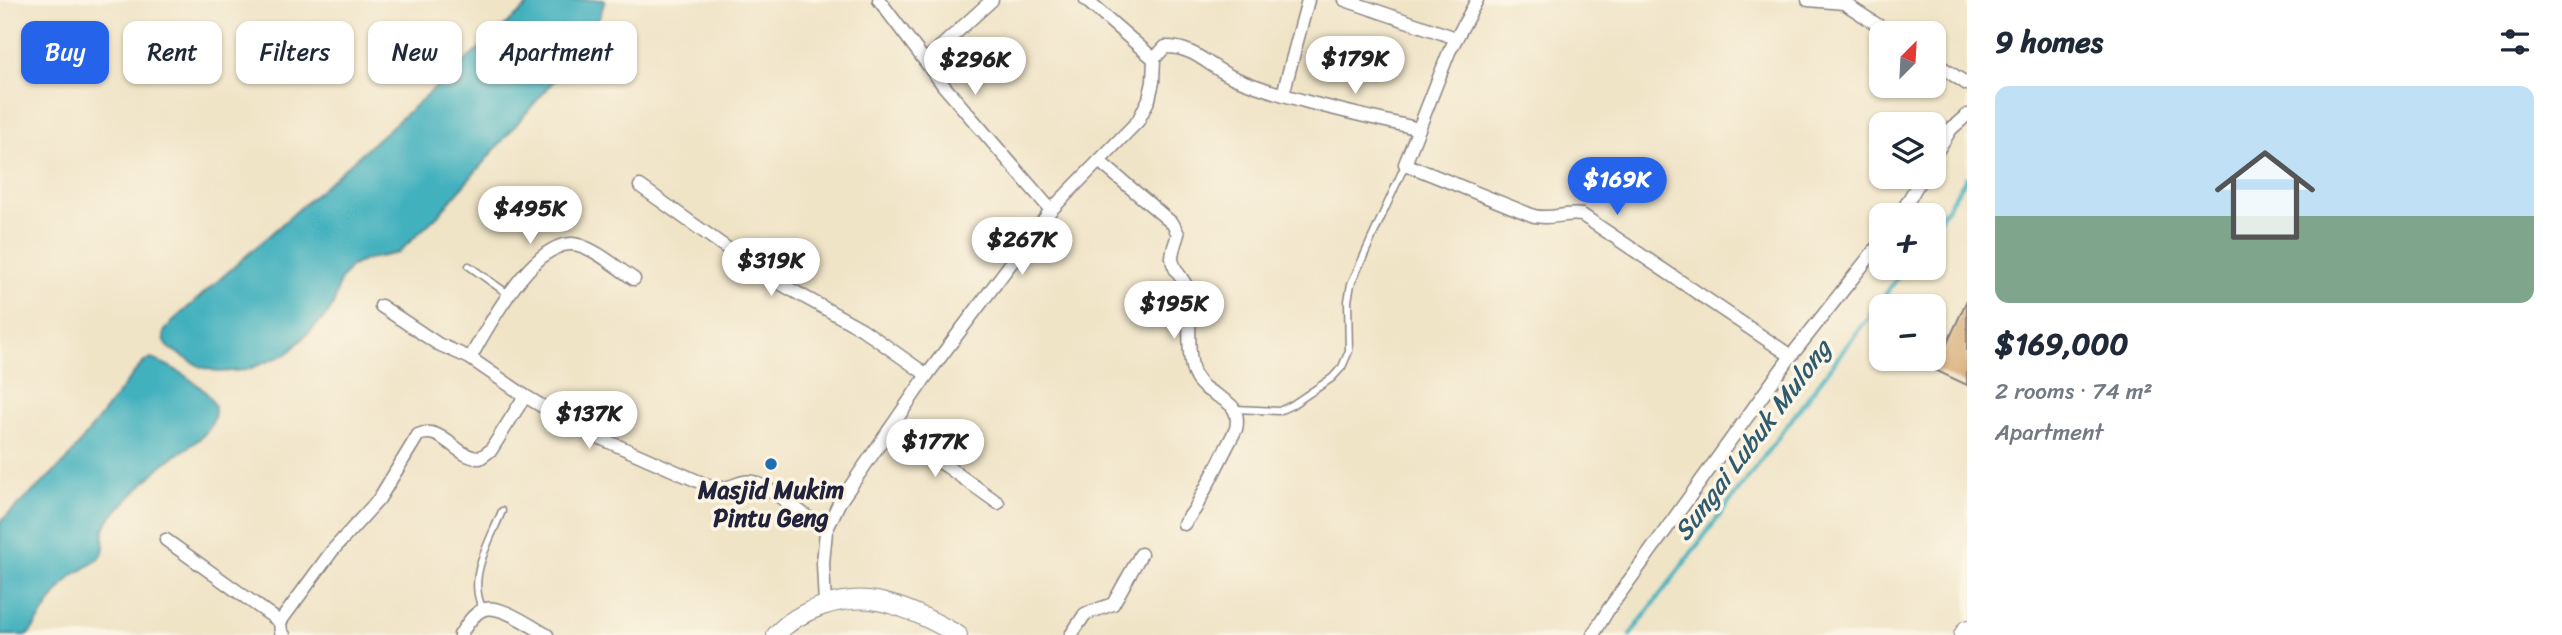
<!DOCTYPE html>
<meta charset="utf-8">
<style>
body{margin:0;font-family:Sriracha,sans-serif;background:#f2f2f3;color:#1f2937;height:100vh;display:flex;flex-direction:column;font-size:26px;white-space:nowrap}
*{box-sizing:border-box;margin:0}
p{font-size:23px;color:#747a83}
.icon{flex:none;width:38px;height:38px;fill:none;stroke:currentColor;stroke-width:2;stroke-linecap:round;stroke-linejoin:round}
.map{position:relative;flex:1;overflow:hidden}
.details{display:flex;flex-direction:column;background:#fff;width:595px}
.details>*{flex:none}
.guide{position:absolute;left:21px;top:21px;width:665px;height:63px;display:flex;gap:14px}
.needle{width:46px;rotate:24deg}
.controls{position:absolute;left:1869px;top:21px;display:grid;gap:14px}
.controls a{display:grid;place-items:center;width:77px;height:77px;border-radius:14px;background:#fff;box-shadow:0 2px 5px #0004;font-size:35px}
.price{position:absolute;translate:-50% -60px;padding:0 16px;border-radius:24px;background:#fff;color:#222;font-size:23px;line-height:46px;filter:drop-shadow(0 2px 4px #0008)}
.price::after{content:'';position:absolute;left:50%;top:42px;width:21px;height:16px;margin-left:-10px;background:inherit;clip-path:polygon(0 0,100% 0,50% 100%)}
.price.on{background:#2563eb;color:#fff}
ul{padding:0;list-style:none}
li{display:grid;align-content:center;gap:14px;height:371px;padding:0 28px}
li span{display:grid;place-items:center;height:217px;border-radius:14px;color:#555}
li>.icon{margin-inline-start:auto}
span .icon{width:126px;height:126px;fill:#fffc;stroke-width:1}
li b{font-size:30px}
h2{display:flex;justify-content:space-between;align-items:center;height:84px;padding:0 28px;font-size:30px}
.chip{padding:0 24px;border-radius:14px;background:#fff;box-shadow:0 2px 5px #0004;font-size:24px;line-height:63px}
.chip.on{background:#2563eb;color:#fff}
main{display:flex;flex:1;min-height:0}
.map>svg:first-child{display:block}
.water{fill:#43b1be;stroke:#326a7c;stroke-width:2}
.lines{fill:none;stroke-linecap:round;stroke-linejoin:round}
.stream{stroke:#43b1be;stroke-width:4.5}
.building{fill:#d1a065}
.service-casing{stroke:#898381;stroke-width:9}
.minor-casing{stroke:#898381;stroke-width:15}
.secondary-casing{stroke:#898381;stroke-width:20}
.service{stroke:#fff;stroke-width:6}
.minor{stroke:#fff;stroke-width:12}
.secondary{stroke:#fff;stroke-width:18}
.poi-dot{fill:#1f6fb2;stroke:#fcf5e5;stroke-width:2.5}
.labels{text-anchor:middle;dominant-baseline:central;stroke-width:7;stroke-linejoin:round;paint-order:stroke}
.poi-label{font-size:24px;font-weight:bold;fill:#22223b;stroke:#fcf5e5}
.water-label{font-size:26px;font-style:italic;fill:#2f5b6f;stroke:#fcf5e5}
</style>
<main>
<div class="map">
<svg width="1967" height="635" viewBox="0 0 1967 635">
<rect width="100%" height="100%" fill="#fcf5e5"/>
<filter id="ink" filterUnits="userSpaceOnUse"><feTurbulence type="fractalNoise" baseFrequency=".0143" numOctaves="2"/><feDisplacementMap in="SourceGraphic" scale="14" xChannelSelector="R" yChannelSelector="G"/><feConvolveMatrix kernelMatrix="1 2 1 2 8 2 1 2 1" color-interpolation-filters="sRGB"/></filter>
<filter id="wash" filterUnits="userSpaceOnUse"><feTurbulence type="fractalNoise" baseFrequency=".00686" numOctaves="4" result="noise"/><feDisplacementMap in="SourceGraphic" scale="28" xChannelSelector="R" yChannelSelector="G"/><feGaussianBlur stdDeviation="1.57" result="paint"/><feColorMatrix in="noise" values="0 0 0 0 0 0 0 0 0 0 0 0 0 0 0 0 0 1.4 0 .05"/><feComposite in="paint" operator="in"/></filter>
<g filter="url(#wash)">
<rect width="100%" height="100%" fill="#f0e4c7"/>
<g class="water">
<polygon points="534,0 605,0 599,18 583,47 439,214 398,253 364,260 350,267 339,283 334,303 328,314 287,354 246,370 220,372 201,367 169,348 164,340 164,332 174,320"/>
<path d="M151,359C168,363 216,391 215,411C214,439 177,451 160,467C150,478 109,515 105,526C101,536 108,548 100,557C92,566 78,570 69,579C52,596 43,617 28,635H0V522L66,461L134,373L144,362Z"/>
</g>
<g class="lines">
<g class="stream">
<polyline points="1934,228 1967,177"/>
<polyline points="1630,635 1905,268"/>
</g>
</g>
<g id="blocks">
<polygon class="building" points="1967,300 1967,385 1935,370"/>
</g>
</g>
<g filter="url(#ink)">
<use href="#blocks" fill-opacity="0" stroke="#898381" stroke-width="2"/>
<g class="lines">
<defs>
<g id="service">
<polyline points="469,266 508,294"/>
<polyline points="1235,409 1279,411 1292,405 1332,378 1342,367 1349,351 1348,301 1351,284 1405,165"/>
<path d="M483,609C466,578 490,541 502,511"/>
</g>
<g id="minor">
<polyline points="879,0 943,85 1051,210"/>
<polyline points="1086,0 1154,59"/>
<polyline points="1345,0 1456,38"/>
<path d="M1477,0L1449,52L1405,164L1534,216C1553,220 1565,212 1582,215L1791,356"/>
<polyline points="1808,0 1844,3 1846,0"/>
<polyline points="1844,3 1890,33"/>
<polyline points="925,61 992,0"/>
<polyline points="1934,62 1967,84"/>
<polyline points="1283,94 1308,0"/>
<polyline points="1934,156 1951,129 1967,115"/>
<path d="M1099,161L1173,224L1178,234C1176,241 1172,251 1172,258C1173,273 1188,281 1190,296C1190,316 1186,361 1196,378C1209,400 1243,396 1236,429L1195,509L1184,524"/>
<polyline points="640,186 763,274 862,329 927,375"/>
<polyline points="1900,215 1922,177"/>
<path d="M381,306L438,344L470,358L525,396L582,430L711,487C732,492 737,479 753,482C771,487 809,519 826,531"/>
<path d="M470,358C487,329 536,234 578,245C597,250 617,268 634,279"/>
<polyline points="889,430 949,468 998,503"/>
<polyline points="166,540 280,622"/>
<path d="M825,606L823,563L826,531L839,503L927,375L1051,210L1138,121L1149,99L1153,82L1154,59L1165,47C1196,46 1210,69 1237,79C1295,102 1359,114 1419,129"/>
<path d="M284,635L281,632L280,622L332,551L379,499L418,435C443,424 456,459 480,458L491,450L525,396"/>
<path d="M460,635C466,626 472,615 482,610C498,602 532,627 547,635"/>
<polyline points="1071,635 1085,614 1113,604 1141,554"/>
<polyline points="1593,635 1608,610 1791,356 1881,242"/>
</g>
<g id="secondary">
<path d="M776,635C799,609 843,595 877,601C905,606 934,621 958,635"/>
<polyline points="1963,635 1967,629"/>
</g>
</defs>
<use href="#service" class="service-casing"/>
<use href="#minor" class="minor-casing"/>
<use href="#secondary" class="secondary-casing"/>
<use href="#service" class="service"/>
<use href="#minor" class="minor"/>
<use href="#secondary" class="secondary"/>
</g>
</g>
<circle class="poi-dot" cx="771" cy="464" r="7"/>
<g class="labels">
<g class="poi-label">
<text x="771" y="490">Masjid Mukim<tspan x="771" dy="28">Pintu Geng</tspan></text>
</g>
<g class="water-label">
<text transform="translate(1752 440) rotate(-53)">Sungai Lubuk Mulong</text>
</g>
</g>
</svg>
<div class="controls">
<a><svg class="needle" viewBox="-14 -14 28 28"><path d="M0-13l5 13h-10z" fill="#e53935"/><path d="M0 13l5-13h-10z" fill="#747a83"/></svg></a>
<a><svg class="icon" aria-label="layers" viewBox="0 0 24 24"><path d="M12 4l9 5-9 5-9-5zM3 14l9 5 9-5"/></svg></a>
<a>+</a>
<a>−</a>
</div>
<b class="price" style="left:1355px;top:96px">$179K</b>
<b class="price" style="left:975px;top:97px">$296K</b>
<b class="price on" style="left:1617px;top:217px">$169K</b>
<b class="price" style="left:530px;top:246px">$495K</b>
<b class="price" style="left:1022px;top:277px">$267K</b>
<b class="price" style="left:771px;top:298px">$319K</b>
<b class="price" style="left:1174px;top:341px">$195K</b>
<b class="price" style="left:589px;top:451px">$137K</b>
<b class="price" style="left:935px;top:479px">$177K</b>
<div class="guide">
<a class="chip on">Buy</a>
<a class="chip">Rent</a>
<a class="chip">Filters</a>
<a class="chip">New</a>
<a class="chip">Apartment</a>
</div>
</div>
<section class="details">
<h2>9 homes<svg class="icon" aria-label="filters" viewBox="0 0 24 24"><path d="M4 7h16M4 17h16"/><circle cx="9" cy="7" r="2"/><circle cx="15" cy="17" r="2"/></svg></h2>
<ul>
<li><span style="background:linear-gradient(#bfe0f5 60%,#7fa58c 0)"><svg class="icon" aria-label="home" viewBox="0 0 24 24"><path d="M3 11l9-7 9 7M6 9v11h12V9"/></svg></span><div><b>$169,000</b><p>2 rooms · 74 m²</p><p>Apartment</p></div></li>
</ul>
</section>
</main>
